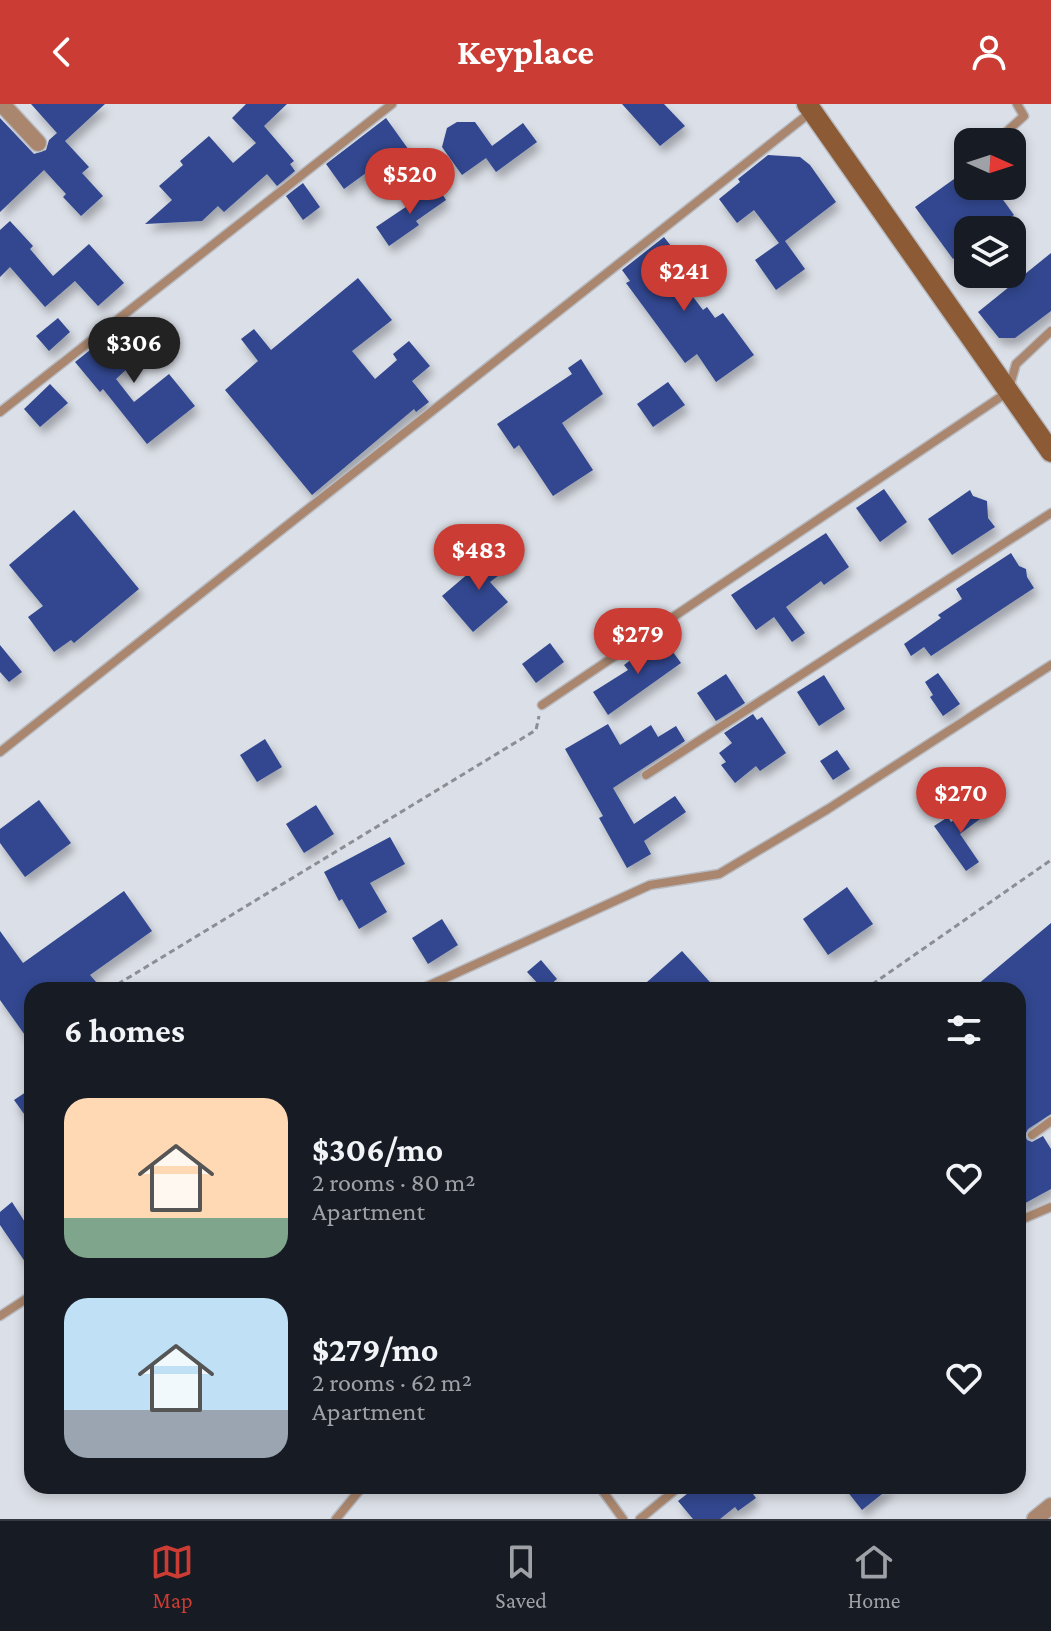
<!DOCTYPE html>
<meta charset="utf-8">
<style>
body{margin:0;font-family:"Crimson Pro",serif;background:#242831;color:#f1f3f6;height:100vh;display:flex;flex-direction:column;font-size:30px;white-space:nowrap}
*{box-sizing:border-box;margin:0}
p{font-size:26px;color:#9ea1a6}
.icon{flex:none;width:44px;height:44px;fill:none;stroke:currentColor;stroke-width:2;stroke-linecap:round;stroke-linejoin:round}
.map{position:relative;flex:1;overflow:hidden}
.drawer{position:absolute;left:24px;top:878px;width:1002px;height:512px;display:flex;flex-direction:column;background:#171b24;border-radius:24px;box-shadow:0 4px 12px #0003}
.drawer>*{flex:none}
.needle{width:52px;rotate:93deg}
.buttons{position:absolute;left:954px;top:24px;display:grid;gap:16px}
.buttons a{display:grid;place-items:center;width:72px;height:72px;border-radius:16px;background:#171b24;box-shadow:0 4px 12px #0003;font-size:40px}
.price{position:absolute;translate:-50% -68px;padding:0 18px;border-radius:28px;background:#ca3c34;color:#fff;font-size:26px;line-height:52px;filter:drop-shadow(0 2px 4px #0008)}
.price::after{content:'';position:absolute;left:50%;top:48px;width:24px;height:18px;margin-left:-12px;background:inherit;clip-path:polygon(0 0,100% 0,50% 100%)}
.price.current{background:#222;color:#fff}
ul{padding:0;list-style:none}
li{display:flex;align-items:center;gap:24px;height:200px;padding:0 40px}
li span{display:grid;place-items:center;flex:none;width:224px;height:160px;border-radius:24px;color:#555}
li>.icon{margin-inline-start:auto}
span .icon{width:96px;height:96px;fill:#fffc;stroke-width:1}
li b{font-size:34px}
h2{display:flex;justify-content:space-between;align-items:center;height:96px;padding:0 40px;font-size:34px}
header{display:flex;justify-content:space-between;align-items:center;height:104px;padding:0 40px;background:#ca3c34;color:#fff;font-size:36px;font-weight:700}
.menu{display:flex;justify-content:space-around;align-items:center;height:112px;border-top:2px solid #363941;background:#171b24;font-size:22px;color:#9ea1a6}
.menu a{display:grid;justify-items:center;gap:4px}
.menu .current{color:#ca3c34}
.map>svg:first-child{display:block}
.building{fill:#30478f;filter:url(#shadow)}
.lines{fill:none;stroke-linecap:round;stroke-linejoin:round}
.lane-casing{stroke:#b8bbc2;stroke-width:11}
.street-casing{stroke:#b8bbc2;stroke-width:19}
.secondary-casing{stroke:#b8bbc2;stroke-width:23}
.path{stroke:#8b8e94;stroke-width:3;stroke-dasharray:6 4;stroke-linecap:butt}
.lane{stroke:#a9866d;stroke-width:8}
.street{stroke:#a9866d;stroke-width:16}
.secondary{stroke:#8c5b35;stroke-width:20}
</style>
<header><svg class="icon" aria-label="back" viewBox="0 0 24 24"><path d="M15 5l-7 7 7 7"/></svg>Keyplace<svg class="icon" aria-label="person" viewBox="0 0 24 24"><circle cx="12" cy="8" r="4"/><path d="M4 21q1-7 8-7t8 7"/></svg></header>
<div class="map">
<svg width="1051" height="1415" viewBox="0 0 1051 1415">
<defs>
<filter id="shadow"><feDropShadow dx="4" dy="7" stdDeviation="4" flood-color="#0004"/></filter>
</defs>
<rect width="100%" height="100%" fill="#dbdfe7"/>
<g class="building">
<polygon points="31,0 105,0 65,37 89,63 82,69 103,92 81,112 63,93 66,90 44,66 0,108 0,14 34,50 46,46 49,36 57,29"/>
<polygon points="246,0 287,0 264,22 294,57 290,60 295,67 277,82 267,70 224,108 218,102 202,117 145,120 172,96 159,82 183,61 180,57 209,32 233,59 256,39 232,14"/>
<polygon points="622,0 664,0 685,22 660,42"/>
<polygon points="386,14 411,49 387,67 381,58 344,85 326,60"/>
<polygon points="457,18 475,18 492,42 523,19 537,38 496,68 486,54 462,71 442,43 447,24"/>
<polygon points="768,51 800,53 810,61 836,98 785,137 805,165 776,186 755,156 779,139 754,106 737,119 719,95 740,78 738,75"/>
<polygon points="968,65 968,82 993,82 1014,111 993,126 968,126 968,144 953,155 915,103"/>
<polygon points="303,79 320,103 303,116 286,92"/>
<polygon points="437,82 446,96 416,117 419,121 389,142 376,123"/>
<polygon points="10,117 33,142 30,145 53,172 89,140 124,179 98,202 75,177 45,203 10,163 0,173 0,126"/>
<polygon points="664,133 681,155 670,163 703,206 707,203 715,214 723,209 754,251 716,278 697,250 685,259 626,179 630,177 622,166"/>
<polygon points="1051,149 1051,207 1015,234 999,234 978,208"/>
<polygon points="358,174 392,216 352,247 375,275 397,256 393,250 409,237 430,262 412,277 429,298 416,308 414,305 312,391 225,286 258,257 241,235 254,225 271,246"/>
<polygon points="58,214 70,228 49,247 36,232"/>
<polygon points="129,215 144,235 121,253 129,263 116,275 134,298 169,270 195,302 147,340 103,285 100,288 75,258"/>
<polygon points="581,255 603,290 562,319 593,366 553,392 519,341 514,345 497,320 572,270 568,264"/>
<polygon points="668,278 685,301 653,323 637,300"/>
<polygon points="50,280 68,299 40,323 24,305"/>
<polygon points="884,385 907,418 880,438 856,404"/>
<polygon points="970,386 973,392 987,397 988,414 995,423 952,451 928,415"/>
<polygon points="74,406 139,485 74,539 71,536 54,548 28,513 43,502 9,461"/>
<polygon points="826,429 849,463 824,481 821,477 786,503 805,529 792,538 774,513 756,526 731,491"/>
<polygon points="504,445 515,459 490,478 508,498 473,528 442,492 477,462 479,464"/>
<polygon points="1011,449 1019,462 1026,465 1027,473 1034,484 931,552 924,543 911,552 904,540 941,514 938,511 962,495 956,485"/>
<polygon points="662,533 681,559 608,611 593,588 628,566 624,561"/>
<polygon points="550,539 564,558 536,579 522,560"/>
<polygon points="0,541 22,568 9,578 0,568"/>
<polygon points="938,569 960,600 943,612 930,593 933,591 925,578"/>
<polygon points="726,570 745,599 716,617 697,589"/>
<polygon points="824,571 845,605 819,622 797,588"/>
<polygon points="753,610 757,616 762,613 786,649 760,667 756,662 735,679 721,661 726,658 719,649 732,639 724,629"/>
<polygon points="608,620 620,641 651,621 658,633 676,622 685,637 613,684 634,720 675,692 686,708 644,737 651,750 627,764 599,714 603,712 565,645"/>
<polygon points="265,635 282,663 257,678 240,651"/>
<polygon points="837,646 850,665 833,676 820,657"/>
<polygon points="39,696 71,739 25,773 0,739 0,725"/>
<polygon points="980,698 988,709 960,730 979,758 966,767 934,722 948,713 951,718"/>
<polygon points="316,701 334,730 304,749 286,720"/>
<polygon points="390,733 405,760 370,779 387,808 359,825 342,795 339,797 324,768"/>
<polygon points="847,783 873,820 828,851 803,815"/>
<polygon points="124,787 152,827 90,871 103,886 32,886 32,941 0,896 0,827 23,859"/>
<polygon points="442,815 458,841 428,860 412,834"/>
<polygon points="1051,819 1051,1010 1028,1025 1025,1031 1027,1036 1032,1038 1043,1032 1051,1045 1051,1085 1018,1103 1018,886 971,886"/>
<polygon points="682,847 717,886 638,886"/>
<polygon points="541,856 557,875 544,886 527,868"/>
<polygon points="32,984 32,1021 14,996"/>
<polygon points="12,1098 32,1129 32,1168 0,1121 0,1108"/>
<polygon points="697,1382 747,1382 756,1394 738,1407 735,1403 720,1415 693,1415 678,1397"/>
<polygon points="843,1382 892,1382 862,1406"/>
</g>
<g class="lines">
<defs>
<g id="lane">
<polyline points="995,38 1024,12 1017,0"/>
<polyline points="0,308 392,0"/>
<polyline points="542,601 1008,288 1016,260 1051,227"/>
<polyline points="0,648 811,8"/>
<polyline points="646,671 1051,409"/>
<polyline points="419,886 650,781 719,770 828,705 1051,561"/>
<polyline points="1032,1031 1051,1017"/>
<polyline points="1018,1117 1051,1103"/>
<polyline points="0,1212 32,1191"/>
<polyline points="599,1382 623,1415"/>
<polyline points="336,1415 363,1382"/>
<polyline points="640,1415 680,1382"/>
</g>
<g id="street">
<polyline points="2,0 38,39"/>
<polyline points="1035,1415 1051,1402"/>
</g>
<polyline id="secondary" points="807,0 1051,348"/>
</defs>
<use href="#lane" class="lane-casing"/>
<use href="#street" class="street-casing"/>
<use href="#secondary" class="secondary-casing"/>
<g class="path">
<polyline points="118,880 536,626 539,612"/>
<polyline points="864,886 1051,756"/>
</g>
<use href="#lane" class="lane"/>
<use href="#street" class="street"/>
<use href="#secondary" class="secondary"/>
</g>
</svg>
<div class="buttons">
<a><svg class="needle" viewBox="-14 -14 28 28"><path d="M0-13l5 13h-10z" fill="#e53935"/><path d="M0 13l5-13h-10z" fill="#9ea1a6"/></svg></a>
<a><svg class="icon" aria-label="layers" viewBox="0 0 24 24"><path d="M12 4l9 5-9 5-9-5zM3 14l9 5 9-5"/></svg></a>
</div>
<b class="price" style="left:410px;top:112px">$520</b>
<b class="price" style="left:684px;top:209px">$241</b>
<b class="price current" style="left:134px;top:281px">$306</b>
<b class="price" style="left:479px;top:488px">$483</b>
<b class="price" style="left:638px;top:572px">$279</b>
<b class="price" style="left:961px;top:731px">$270</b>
<section class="drawer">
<h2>6 homes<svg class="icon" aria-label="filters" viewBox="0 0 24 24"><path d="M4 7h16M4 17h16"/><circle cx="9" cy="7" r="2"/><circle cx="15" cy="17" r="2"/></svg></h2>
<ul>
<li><span style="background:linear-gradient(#ffd9b3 75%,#7fa58c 0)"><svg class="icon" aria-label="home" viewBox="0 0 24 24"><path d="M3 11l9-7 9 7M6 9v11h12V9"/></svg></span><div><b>$306/mo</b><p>2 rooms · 80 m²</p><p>Apartment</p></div><svg class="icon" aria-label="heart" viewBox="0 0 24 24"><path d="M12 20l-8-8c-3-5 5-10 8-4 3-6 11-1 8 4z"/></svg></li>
<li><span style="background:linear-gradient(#bfe0f5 70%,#9aa5b1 0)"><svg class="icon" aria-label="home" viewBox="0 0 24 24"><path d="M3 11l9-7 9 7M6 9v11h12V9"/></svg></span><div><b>$279/mo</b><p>2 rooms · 62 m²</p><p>Apartment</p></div><svg class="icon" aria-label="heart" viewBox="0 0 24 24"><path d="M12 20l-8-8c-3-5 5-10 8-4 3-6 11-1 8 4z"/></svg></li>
</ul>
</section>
</div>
<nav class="menu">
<a class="current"><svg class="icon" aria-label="map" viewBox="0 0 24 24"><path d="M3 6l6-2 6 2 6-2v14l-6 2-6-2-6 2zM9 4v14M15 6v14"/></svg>Map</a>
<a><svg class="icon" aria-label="saved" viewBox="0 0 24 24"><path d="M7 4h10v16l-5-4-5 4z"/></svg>Saved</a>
<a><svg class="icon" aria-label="home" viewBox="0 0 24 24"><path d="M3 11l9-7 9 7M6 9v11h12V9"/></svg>Home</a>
</nav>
